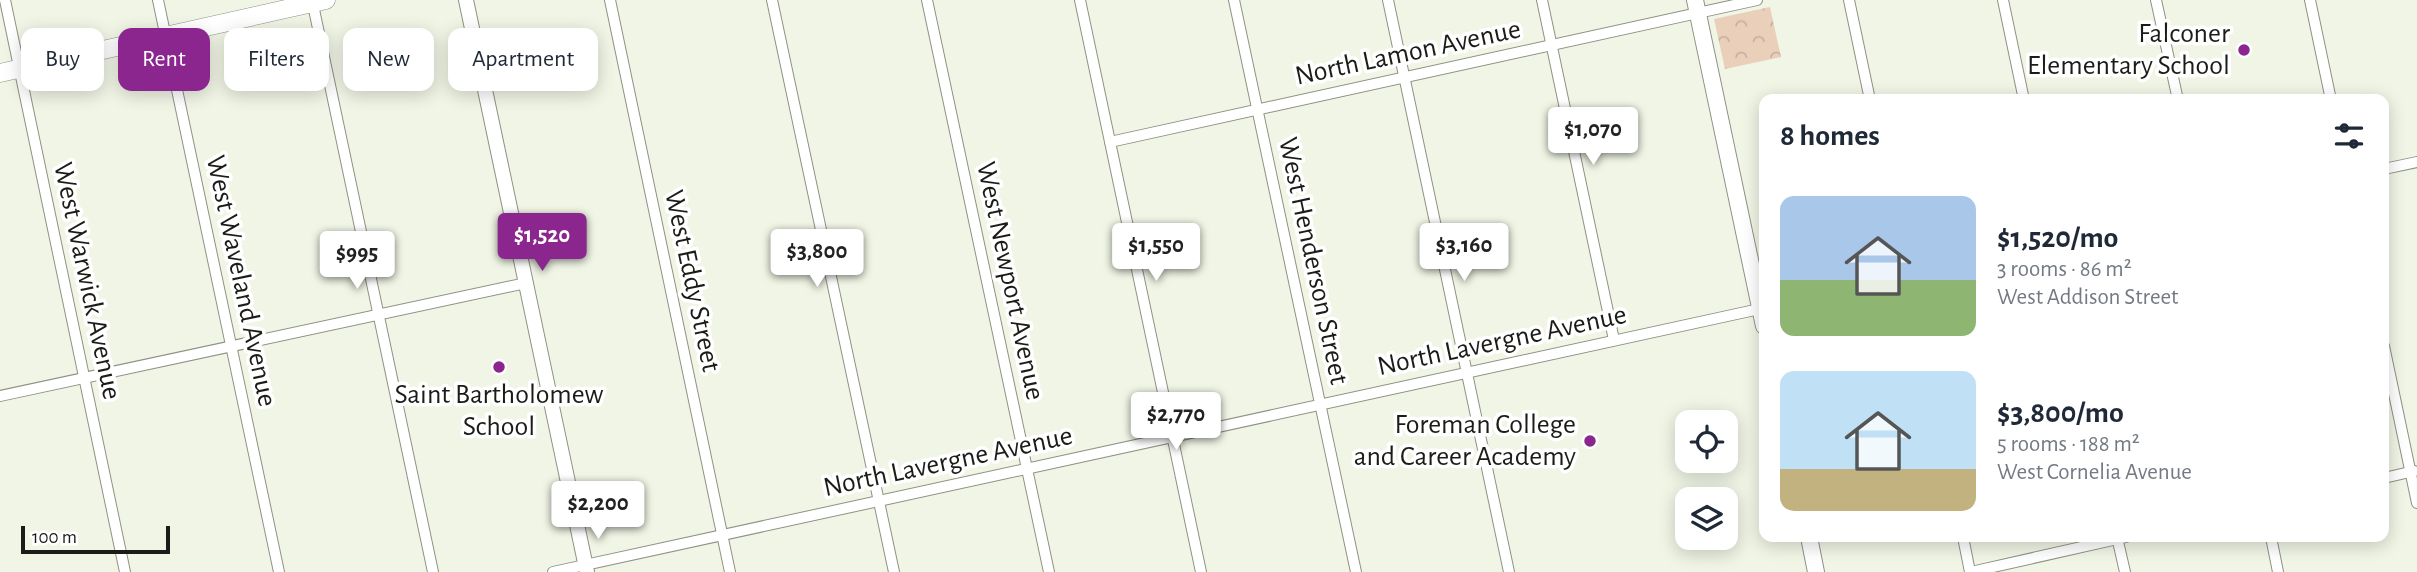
<!DOCTYPE html>
<meta charset="utf-8">
<style>
body{margin:0;font-family:"Alegreya Sans",sans-serif;background:#f6f6f7;color:#1f2937;height:100vh;display:flex;flex-direction:column;font-size:26px;white-space:nowrap}
*{box-sizing:border-box;margin:0}
p{font-size:23px;color:#747a83}
.icon{flex:none;width:38px;height:38px;fill:none;stroke:currentColor;stroke-width:2;stroke-linecap:round;stroke-linejoin:round}
.map{position:relative;flex:1;overflow:hidden}
.side{position:absolute;left:1759px;top:94px;width:630px;height:448px;display:flex;flex-direction:column;background:#fff;border-radius:14px;box-shadow:0 4px 18px #0003}
.side>*{flex:none}
.hud{position:absolute;left:21px;top:28px;width:665px;height:63px;display:flex;gap:14px}
.buttons{position:absolute;left:1675px;top:410px;display:grid;gap:14px}
.buttons a{display:grid;place-items:center;width:63px;height:63px;border-radius:14px;background:#fff;box-shadow:0 4px 18px #0003;font-size:35px}
.scale{position:absolute;left:21px;bottom:18px;width:149px;box-sizing:border-box;padding-left:7px;border:4px solid #1b1c17;border-top:0;font-size:19px;line-height:24px;white-space:nowrap;color:#1b1c17;-webkit-text-stroke:5px #fff;paint-order:stroke}
.price{position:absolute;translate:-50% -60px;padding:0 16px;border-radius:7px;background:#fff;color:#222;font-size:23px;line-height:46px;filter:drop-shadow(0 2px 4px #0008)}
.price::after{content:'';position:absolute;left:50%;top:42px;width:21px;height:16px;margin-left:-10px;background:inherit;clip-path:polygon(0 0,100% 0,50% 100%)}
.price.active{background:#8a268e;color:#fff}
ul{padding:0;list-style:none}
li{display:flex;align-items:center;gap:21px;height:175px;padding:0 21px}
li span{display:grid;place-items:center;flex:none;width:196px;height:140px;border-radius:14px;color:#555}
li>.icon{margin-inline-start:auto}
span .icon{width:84px;height:84px;fill:#fffc;stroke-width:1}
li b{font-size:30px}
h2{display:flex;justify-content:space-between;align-items:center;height:84px;padding:0 21px;font-size:30px}
.pill{padding:0 24px;border-radius:14px;background:#fff;box-shadow:0 4px 18px #0003;font-size:24px;line-height:63px}
.pill.active{background:#8a268e;color:#fff}
.map>svg:first-child{display:block}
.forest{fill:url(#forest-crowns)}
.lines{fill:none;stroke-linecap:round;stroke-linejoin:round}
.minor-casing{stroke:#8e9284;stroke-width:12}
.tertiary-casing{stroke:#8e9284;stroke-width:16}
.secondary-casing{stroke:#8e9284;stroke-width:18}
.primary-casing{stroke:#8e9284;stroke-width:19}
.minor{stroke:#fff;stroke-width:10}
.tertiary{stroke:#fff;stroke-width:14}
.secondary{stroke:#fff;stroke-width:16}
.primary{stroke:#fff;stroke-width:18}
.poi-dot{fill:#8a268e;stroke:#fff;stroke-width:2.5}
.labels{text-anchor:middle;dominant-baseline:central;stroke-width:7;stroke-linejoin:round;paint-order:stroke}
.poi-label{font-size:28px;fill:#1b1c17;stroke:#fff;text-anchor:end}
.street-label{font-size:28px;fill:#1b1c17;stroke:#fff}
</style>
<div class="map">
<svg width="2417" height="572" viewBox="0 0 2417 572">
<defs>
<pattern id="forest-crowns" width="20" height="18" patternUnits="userSpaceOnUse" patternTransform="scale(1.75)"><rect width="20" height="18" fill="#eacfbb"/><path d="M2 6a3 3 0 1 1 6 0M12 15a3 3 0 1 1 6 0" fill="none" stroke="#c8b1a0"/></pattern>
</defs>
<rect width="100%" height="100%" fill="#f0f5e5"/>
<polygon class="forest" points="1770,7 1781,57 1725,69 1714,19"/>
<g class="lines">
<defs>
<g id="minor">
<polyline points="5,0 125,572"/>
<polyline points="158,0 279,572"/>
<polyline points="312,0 433,572"/>
<polyline points="610,0 730,572"/>
<polyline points="772,0 894,572"/>
<polyline points="927,0 1049,572"/>
<polyline points="1080,0 1201,572"/>
<polyline points="1234,0 1356,572"/>
<polyline points="1388,0 1509,572"/>
<polyline points="1542,0 1614,340"/>
<polyline points="1849,0 1870,100"/>
<polyline points="2003,0 2024,100"/>
<polyline points="2156,0 2178,100"/>
<polyline points="2310,0 2331,100"/>
<polyline points="1110,142 1757,0"/>
<polyline points="2384,169 2417,162"/>
<polyline points="2384,346 2417,503"/>
<polyline points="0,396 526,283"/>
<polyline points="2384,478 2414,471"/>
<polyline points="1963,537 1970,572"/>
<polyline points="2117,537 2125,572"/>
<polyline points="2271,537 2278,572"/>
<polyline points="553,572 1764,308"/>
<polyline points="1971,572 2126,537"/>
</g>
<polyline id="tertiary" points="466,0 587,572"/>
<g id="secondary">
<polyline points="1695,0 1764,326"/>
<polyline points="1809,537 1816,572"/>
</g>
<polyline id="primary" points="0,73 326,0"/>
</defs>
<use href="#minor" class="minor-casing"/>
<use href="#tertiary" class="tertiary-casing"/>
<use href="#secondary" class="secondary-casing"/>
<use href="#primary" class="primary-casing"/>
<use href="#minor" class="minor"/>
<use href="#tertiary" class="tertiary"/>
<use href="#secondary" class="secondary"/>
<use href="#primary" class="primary"/>
</g>
<g class="poi-dot">
<circle cx="2244" cy="50" r="7"/>
<circle cx="499" cy="367" r="7"/>
<circle cx="1590" cy="441" r="7"/>
</g>
<g class="labels">
<g class="poi-label">
<text x="2230" y="34">Falconer<tspan x="2230" dy="32">Elementary School</tspan></text>
<text x="499" y="395" text-anchor="middle">Saint Bartholomew<tspan x="499" dy="32">School</tspan></text>
<text x="1576" y="425">Foreman College<tspan x="1576" dy="32">and Career Academy</tspan></text>
</g>
<g class="street-label">
<text transform="translate(1408 53) rotate(-12)">North Lamon Avenue</text>
<text transform="translate(1313 261) rotate(78)">West Henderson Street</text>
<text transform="translate(87 281) rotate(78)">West Warwick Avenue</text>
<text transform="translate(241 281) rotate(78)">West Waveland Avenue</text>
<text transform="translate(692 281) rotate(78)">West Eddy Street</text>
<text transform="translate(1010 281) rotate(78)">West Newport Avenue</text>
<text transform="translate(1502 341) rotate(-12)">North Lavergne Avenue</text>
<text transform="translate(948 462) rotate(-12)">North Lavergne Avenue</text>
</g>
</g>
</svg>
<div class="buttons">
<a><svg class="icon" aria-label="locate" viewBox="0 0 24 24"><circle cx="12" cy="12" r="6"/><path d="M12 2v4M12 18v4M2 12h4M18 12h4"/></svg></a>
<a><svg class="icon" aria-label="layers" viewBox="0 0 24 24"><path d="M12 4l9 5-9 5-9-5zM3 14l9 5 9-5"/></svg></a>
</div>
<div class="scale">100 m</div>
<b class="price" style="left:1593px;top:167px">$1,070</b>
<b class="price active" style="left:542px;top:273px">$1,520</b>
<b class="price" style="left:1156px;top:283px">$1,550</b>
<b class="price" style="left:1464px;top:283px">$3,160</b>
<b class="price" style="left:817px;top:289px">$3,800</b>
<b class="price" style="left:357px;top:291px">$995</b>
<b class="price" style="left:1176px;top:452px">$2,770</b>
<b class="price" style="left:598px;top:541px">$2,200</b>
<div class="hud">
<a class="pill">Buy</a>
<a class="pill active">Rent</a>
<a class="pill">Filters</a>
<a class="pill">New</a>
<a class="pill">Apartment</a>
</div>
<section class="side">
<h2>8 homes<svg class="icon" aria-label="filters" viewBox="0 0 24 24"><path d="M4 7h16M4 17h16"/><circle cx="9" cy="7" r="2"/><circle cx="15" cy="17" r="2"/></svg></h2>
<ul>
<li><span style="background:linear-gradient(#a9c7e8 60%,#8fb573 0)"><svg class="icon" aria-label="home" viewBox="0 0 24 24"><path d="M3 11l9-7 9 7M6 9v11h12V9"/></svg></span><div><b>$1,520/mo</b><p>3 rooms · 86 m²</p><p>West Addison Street</p></div></li>
<li><span style="background:linear-gradient(#bfe0f5 70%,#c2b280 0)"><svg class="icon" aria-label="home" viewBox="0 0 24 24"><path d="M3 11l9-7 9 7M6 9v11h12V9"/></svg></span><div><b>$3,800/mo</b><p>5 rooms · 188 m²</p><p>West Cornelia Avenue</p></div></li>
</ul>
</section>
</div>
